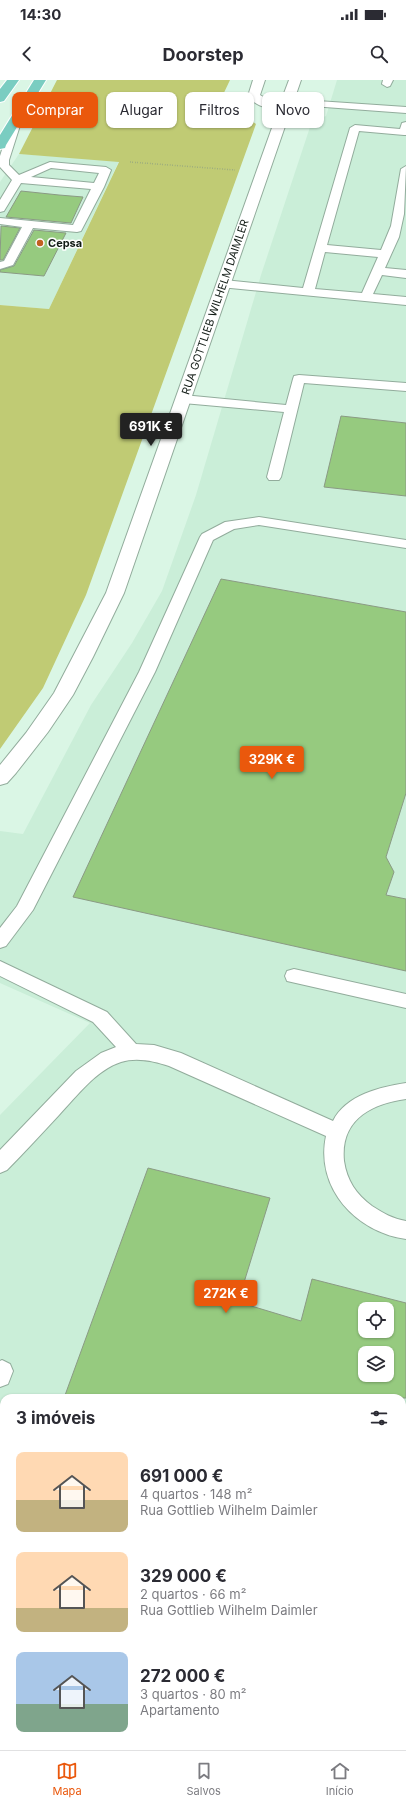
<!DOCTYPE html>
<html lang="pt">
<meta charset="utf-8">
<style>
body{margin:0;font-family:Inter,sans-serif;background:#f2f2f3;color:#2b2b33;height:100vh;display:flex;flex-direction:column;font-size:15px;white-space:nowrap}
*{box-sizing:border-box;margin:0}
p{font-size:13px;color:#7c7c81}
.icon{flex:none;width:22px;height:22px;fill:none;stroke:currentColor;stroke-width:2;stroke-linecap:round;stroke-linejoin:round}
.map{position:relative;flex:1;overflow:hidden}
.panel{position:absolute;left:0px;top:1314px;width:406px;height:356px;display:flex;flex-direction:column;background:#fff;border-radius:12px 12px 0 0;box-shadow:0 1px 3px #0004}
.panel>*{flex:none}
.banner{position:absolute;left:12px;top:12px;width:382px;height:36px;display:flex;gap:8px}
.fabs{position:absolute;left:358px;top:1222px;display:grid;gap:8px}
.fabs a{display:grid;place-items:center;width:36px;height:36px;border-radius:8px;background:#fff;box-shadow:0 1px 3px #0004;font-size:20px}
.price{position:absolute;translate:-50% -34px;padding:0 9px;border-radius:4px;background:#ea580c;color:#fff;font-size:13px;line-height:26px;filter:drop-shadow(0 1px 2px #0008)}
.price::after{content:'';position:absolute;left:50%;top:24px;width:12px;height:9px;margin-left:-6px;background:inherit;clip-path:polygon(0 0,100% 0,50% 100%)}
.price.active{background:#222;color:#fff}
ul{padding:0;list-style:none}
li{display:flex;align-items:center;gap:12px;height:100px;padding:0 16px}
li span{display:grid;place-items:center;flex:none;width:112px;height:80px;border-radius:8px;color:#555}
li>.icon{margin-inline-start:auto}
span .icon{width:48px;height:48px;fill:#fffc;stroke-width:1}
li b{font-size:17px}
h2{display:flex;justify-content:space-between;align-items:center;height:48px;padding:0 16px;font-size:17px}
.chip{padding:0 14px;border-radius:8px;background:#fff;box-shadow:0 1px 3px #0004;font-size:14px;line-height:36px}
.chip.active{background:#ea580c;color:#fff}
.status{display:flex;justify-content:space-between;align-items:center;height:28px;padding:0 20px;background:#fff;direction:ltr}
.status svg{height:11px;fill:currentColor}
header{display:flex;justify-content:space-between;align-items:center;height:52px;padding:0 16px;background:#fff;font-size:18px;font-weight:700}
.tab-bar{display:flex;justify-content:space-around;align-items:center;height:56px;border-top:1px solid #e1e1e2;background:#fff;font-size:11px;color:#7c7c81}
.tab-bar a{display:grid;justify-items:center;gap:2px}
.tab-bar .active{color:#ea580c}
.map>svg:first-child{display:block}
.built{fill:#caeed8;fill-rule:evenodd}
.green{fill:#c0cb74}
.building{fill:#96ca7f;stroke:#8a9a84;fill-rule:evenodd}
.lines{fill:none;stroke-linecap:round;stroke-linejoin:round}
.lane-casing{stroke:#92ac9c;stroke-width:2}
.street-casing{stroke:#92ac9c;stroke-width:2}
.primary-casing{stroke:#fff;stroke-width:2}
.path{stroke:#7e9286;stroke-width:1.5;stroke-dasharray:0.5 2;stroke-linecap:butt}
.lane{fill:#fff;fill-rule:evenodd}
.street{fill:#fff;fill-rule:evenodd}
.primary{fill:#7acdc1;fill-rule:evenodd}
.poi-dot{fill:#c16020;stroke:#fff;stroke-width:1.5}
.labels{text-anchor:middle;dominant-baseline:central;stroke-width:3;stroke-linejoin:round;paint-order:stroke}
.far-poi-label{font-size:11px;font-weight:bold;fill:#111b15;stroke:#fff;text-anchor:start}
.far-street-label{font-size:11px;fill:#111b15;stroke:#fff}
</style>
<div class="status"><b>14:30</b><svg viewBox="0 0 49 12"><path d="M0 12V9h3v3zM5 12V6h3v6zM10 12V3h3v9zM15 12V0h3v12zM26 1h20v11H26zM47 4h2v5h-2z"/></svg></div>
<header><svg class="icon" aria-label="back" viewBox="0 0 24 24"><path d="M15 5l-7 7 7 7"/></svg>Doorstep<svg class="icon" aria-label="search" viewBox="0 0 24 24"><circle cx="10" cy="10" r="6"/><path d="M15 15l6 6"/></svg></header>
<div class="map">
<svg width="406" height="1670" viewBox="0 0 406 1670">
<rect width="100%" height="100%" fill="#daf6e5"/>
<g class="built">
<path d="M337,0H406V1670H0V1035L90,943L0,903V751L23,754L91,625L132,563L162,511L196,415L261,195L312,41L326,36ZM365,1229H387V1251H365ZM365,1273H387V1295H365ZM4,1318H402V1666H4Z"/>
<polygon points="19,74 119,81 49,229 0,225 0,102"/>
</g>
<polygon class="green" points="57,0 230,0 221,19 256,44 86,515 43,608 0,669 0,225 49,229 119,82 19,74"/>
<g class="building">
<polygon points="21,111 59,115 83,117 71,143 6,137"/>
<polygon points="1,146 20,148 3,180 0,180"/>
<polygon points="34,150 66,153 44,196 0,192 0,190 14,186"/>
<polygon points="341,336 406,343 406,416 324,407"/>
<polygon points="221,499 406,532 406,713 386,777 394,792 386,815 406,819 406,891 73,817"/>
<path d="M148,1088L270,1118L238,1222L301,1241L312,1199L406,1223V1318H64ZM365,1229H387V1251H365ZM365,1273H387V1295H365Z"/>
</g>
<g class="lines">
<defs>
<g id="lane">
<polygon points="383,0 393,0 390,6 387,7 382,4"/>
<polygon points="288,19 406,27 406,33 284,24 283,22"/>
<path d="M18,33L23,36L9,80V85L19,95L50,82L106,87L111,90L104,107L81,151L77,152L33,148L13,185L0,189V182L4,181L22,147L0,144V138L73,145L91,109L21,103L4,131L0,132V120L12,100L0,87V76L13,36ZM51,88L99,93L94,103L31,97Z"/>
<path d="M406,42V55H404L359,51L327,165L381,170L391,146L401,89L406,86L404,134L399,157L385,188L406,190V198L382,195L373,214L406,217V225L220,207L218,204L220,201L224,200L303,208L350,48L355,45L400,49L402,43ZM325,172L378,177L362,213L315,209Z"/>
<polygon points="299,295 406,303 406,311 304,303 281,397 279,400 269,400 267,397 284,332 183,323 178,322 177,319 178,316 183,315 286,325 293,299 294,296"/>
<polygon points="259,437 406,460 406,468 259,445 234,449 213,460 155,592 33,830 6,866 0,868 0,848 17,826 139,592 200,457 202,454 225,442"/>
<path d="M0,881L107,932L136,964L154,965L181,973L333,1041C346,1015 380,1007 406,1003V1019C371,1024 340,1040 344,1081C347,1101 356,1114 372,1126C383,1133 393,1139 406,1141V1159C356,1152 315,1108 326,1056L169,986C154,981 137,977 121,982C96,990 77,1016 59,1035C42,1053 25,1072 7,1090L0,1093V1070L76,991L101,973L116,967L93,942L0,896Z"/>
<polygon points="294,889 406,914 406,928 287,901 285,896 287,891"/>
<polygon points="2,1280 10,1284 13,1291 8,1304 0,1307 0,1281"/>
<polygon points="0,1602 4,1604 4,1630 0,1628"/>
<polygon points="143,1666 179,1666 181,1670 145,1670"/>
</g>
<path id="street" d="M253,0H265L260,15L270,21L280,24L289,0H301L124,513L93,577L73,615L48,652L16,693L7,703L0,705V685L26,653L54,613L106,513L278,31C267,28 255,26 248,16Z"/>
<g id="primary">
<polygon points="7,0 19,0 4,21 0,22 0,9"/>
<polygon points="34,0 46,0 6,65 5,68 0,69 0,55"/>
</g>
</defs>
<use href="#lane" class="lane-casing"/>
<use href="#street" class="street-casing"/>
<use href="#primary" class="primary-casing"/>
<polyline class="path" points="130,82 235,90"/>
<use href="#lane" class="lane"/>
<use href="#street" class="street"/>
<use href="#primary" class="primary"/>
</g>
<circle class="poi-dot" cx="40" cy="163" r="4"/>
<g class="labels">
<g class="far-poi-label">
<text x="48" y="163">Cepsa</text>
</g>
<g class="far-street-label">
<text transform="translate(215 227) rotate(-71)">RUA GOTTLIEB WILHELM DAIMLER</text>
</g>
</g>
</svg>
<div class="fabs">
<a><svg class="icon" aria-label="locate" viewBox="0 0 24 24"><circle cx="12" cy="12" r="6"/><path d="M12 2v4M12 18v4M2 12h4M18 12h4"/></svg></a>
<a><svg class="icon" aria-label="layers" viewBox="0 0 24 24"><path d="M12 4l9 5-9 5-9-5zM3 14l9 5 9-5"/></svg></a>
</div>
<b class="price active" style="left:151px;top:367px">691K €</b>
<b class="price" style="left:272px;top:700px">329K €</b>
<b class="price" style="left:226px;top:1234px">272K €</b>
<div class="banner">
<a class="chip active">Comprar</a>
<a class="chip">Alugar</a>
<a class="chip">Filtros</a>
<a class="chip">Novo</a>
</div>
<section class="panel">
<h2>3 imóveis<svg class="icon" aria-label="filters" viewBox="0 0 24 24"><path d="M4 7h16M4 17h16"/><circle cx="9" cy="7" r="2"/><circle cx="15" cy="17" r="2"/></svg></h2>
<ul>
<li><span style="background:linear-gradient(#ffd9b3 60%,#c2b280 0)"><svg class="icon" aria-label="home" viewBox="0 0 24 24"><path d="M3 11l9-7 9 7M6 9v11h12V9"/></svg></span><div><b>691 000 €</b><p>4 quartos · 148 m²</p><p>Rua Gottlieb Wilhelm Daimler</p></div></li>
<li><span style="background:linear-gradient(#ffd9b3 70%,#c2b280 0)"><svg class="icon" aria-label="home" viewBox="0 0 24 24"><path d="M3 11l9-7 9 7M6 9v11h12V9"/></svg></span><div><b>329 000 €</b><p>2 quartos · 66 m²</p><p>Rua Gottlieb Wilhelm Daimler</p></div></li>
<li><span style="background:linear-gradient(#a9c7e8 65%,#7fa58c 0)"><svg class="icon" aria-label="home" viewBox="0 0 24 24"><path d="M3 11l9-7 9 7M6 9v11h12V9"/></svg></span><div><b>272 000 €</b><p>3 quartos · 80 m²</p><p>Apartamento</p></div></li>
</ul>
</section>
</div>
<nav class="tab-bar">
<a class="active"><svg class="icon" aria-label="map" viewBox="0 0 24 24"><path d="M3 6l6-2 6 2 6-2v14l-6 2-6-2-6 2zM9 4v14M15 6v14"/></svg>Mapa</a>
<a><svg class="icon" aria-label="saved" viewBox="0 0 24 24"><path d="M7 4h10v16l-5-4-5 4z"/></svg>Salvos</a>
<a><svg class="icon" aria-label="home" viewBox="0 0 24 24"><path d="M3 11l9-7 9 7M6 9v11h12V9"/></svg>Início</a>
</nav>
